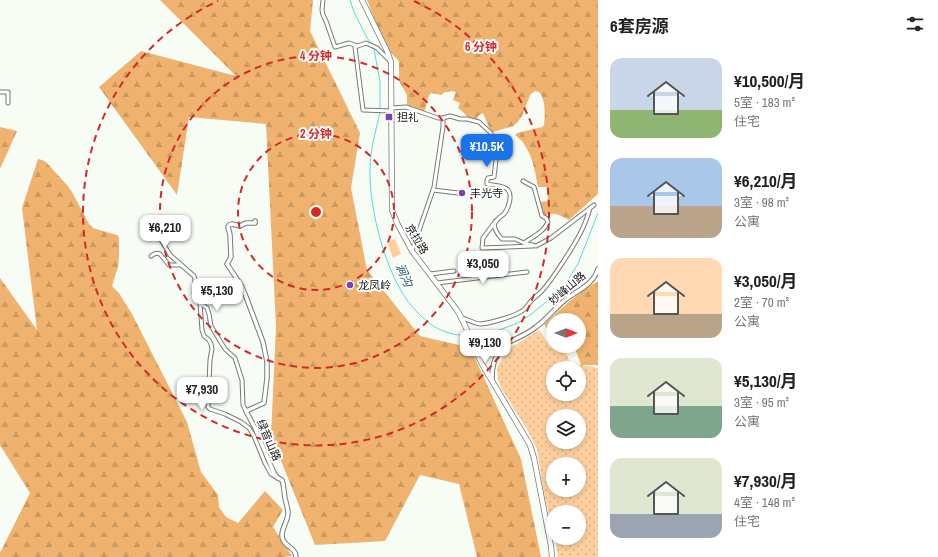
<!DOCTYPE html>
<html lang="zh">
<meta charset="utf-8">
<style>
body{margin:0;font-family:"Archivo Narrow","Noto Sans SC",sans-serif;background:#f2f2f2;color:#222;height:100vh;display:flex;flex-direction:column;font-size:15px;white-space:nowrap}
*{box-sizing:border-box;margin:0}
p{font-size:13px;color:#767676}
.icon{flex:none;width:22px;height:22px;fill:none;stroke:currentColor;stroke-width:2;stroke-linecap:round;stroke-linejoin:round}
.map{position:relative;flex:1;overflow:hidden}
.panel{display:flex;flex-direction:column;background:#fff;width:340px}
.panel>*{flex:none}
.needle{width:26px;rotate:90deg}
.tools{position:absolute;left:546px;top:313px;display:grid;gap:8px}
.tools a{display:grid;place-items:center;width:40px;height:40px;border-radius:50%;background:#fff;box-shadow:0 2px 6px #0003;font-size:20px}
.price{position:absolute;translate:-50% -34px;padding:0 9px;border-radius:8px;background:#fff;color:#222;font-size:13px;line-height:26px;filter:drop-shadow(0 1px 2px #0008)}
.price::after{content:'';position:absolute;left:50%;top:24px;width:12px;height:9px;margin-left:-6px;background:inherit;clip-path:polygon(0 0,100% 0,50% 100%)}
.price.active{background:#1a73e8;color:#fff}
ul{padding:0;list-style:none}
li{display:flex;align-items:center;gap:12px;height:100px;padding:0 12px}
li span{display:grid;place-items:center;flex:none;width:112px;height:80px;border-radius:12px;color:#555}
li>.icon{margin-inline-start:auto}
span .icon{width:48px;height:48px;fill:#fffc;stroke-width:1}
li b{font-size:17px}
h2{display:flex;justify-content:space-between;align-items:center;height:48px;padding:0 12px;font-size:17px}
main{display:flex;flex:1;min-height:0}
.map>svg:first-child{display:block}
.grass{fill:#ffd09e}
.forest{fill:url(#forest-firs)}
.park{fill:url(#park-dots);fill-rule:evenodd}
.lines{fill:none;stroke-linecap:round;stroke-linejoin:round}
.stream{stroke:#5bd7e2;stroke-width:1}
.minor-casing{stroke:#767a74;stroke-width:5}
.tertiary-casing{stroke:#767a74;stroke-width:5.5}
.trunk-casing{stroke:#767a74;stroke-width:6}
.minor{stroke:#fff;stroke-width:3}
.tertiary{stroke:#fff;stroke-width:3.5}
.trunk{stroke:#fff;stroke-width:4.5}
.ring{fill:none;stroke:#d62828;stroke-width:2;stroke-dasharray:7 5}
.poi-dot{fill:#7d41b7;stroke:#fff;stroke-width:1.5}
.labels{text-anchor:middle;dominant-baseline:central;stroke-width:4;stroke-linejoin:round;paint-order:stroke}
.poi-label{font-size:11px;fill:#141613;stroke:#fff;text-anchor:start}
.street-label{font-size:11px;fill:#141613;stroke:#fff}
.water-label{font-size:12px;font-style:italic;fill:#265b5f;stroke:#fff}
.centre{fill:#d62828;stroke:#fff;stroke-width:2}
.ring-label{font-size:12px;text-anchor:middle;font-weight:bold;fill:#d62828;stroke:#fff;stroke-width:4;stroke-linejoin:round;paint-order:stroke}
</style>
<main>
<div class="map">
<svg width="598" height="557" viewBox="0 0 598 557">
<defs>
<pattern id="forest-firs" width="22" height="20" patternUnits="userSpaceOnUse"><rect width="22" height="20" fill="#efb36f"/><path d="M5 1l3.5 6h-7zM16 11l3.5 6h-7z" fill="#cc995f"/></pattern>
<pattern id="park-dots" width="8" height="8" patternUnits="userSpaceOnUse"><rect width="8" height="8" fill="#ffd09e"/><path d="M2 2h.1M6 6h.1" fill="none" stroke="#dab287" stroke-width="1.8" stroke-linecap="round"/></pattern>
</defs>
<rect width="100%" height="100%" fill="#f7fcf5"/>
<polygon class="grass" points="395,239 401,254 393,258 387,242"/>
<g class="forest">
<polygon points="160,0 313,0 310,31 360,133 351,188 367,270 420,336 459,345 469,345 521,459 541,557 477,557 459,484 420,475 385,541 315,545 271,436 276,326 266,124 189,117 177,195 99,87 141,51 236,76"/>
<path d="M367,0H598V194L569,220C561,215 553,211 544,216L540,202L548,201L547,187H538C535,172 533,157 524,144C522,140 518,138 515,135L517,133L542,127L544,125C545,115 546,100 539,92L535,91L530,95L522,116L517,123L513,126L493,132C488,128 486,119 483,113L478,116L476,123L468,118L463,112L458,108L460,103L453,100L456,92L451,91L449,92H445L441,95L431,93C426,98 427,106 424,113L407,106V95L399,81V63L398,60L389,51L384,44Z"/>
<polygon points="0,127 17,131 0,169"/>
<polygon points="38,159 42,160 46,162 67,185 72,192 89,224 93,228 117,235 119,237 119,256 118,267 112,286 119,293 132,314 187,422 201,472 218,495 219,507 226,517 238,523 265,491 283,510 273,527 292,556 284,557 0,557 0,553 30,493 0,445 0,278 37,330 22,208"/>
<path d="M598,281V365H581L574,346H579V320H553V339L544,324C561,309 578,292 598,281Z"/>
</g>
<path class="park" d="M539,330L550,347L565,349L570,363L598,368V557H558L555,538H579V512H553V531L544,494L537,449L528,431L501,388L498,380L497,368L502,359L510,348ZM553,368H579V394H553ZM553,416H579V442H553ZM553,464H579V490H553Z"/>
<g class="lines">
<g class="stream">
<polyline points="350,0 354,12 367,38 372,44"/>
<polyline points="374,49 380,82 380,109"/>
<path d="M380,112C376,131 370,149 370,169C369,207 384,266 405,297C413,309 424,320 435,327C445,333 456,335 467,336"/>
<polyline points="472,336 494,332 518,323 530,315 556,294 567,281 578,264 598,213"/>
</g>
<defs>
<g id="minor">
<polyline points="323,0 322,10 323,15 326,21 335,47 349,43 357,46"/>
<polyline points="390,61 377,48 366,43 355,47 363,110 391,111"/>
<polyline points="0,92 8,92 8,103"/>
<path d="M392,108L406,107L438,118H443L450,116L460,119H467L479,122L491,133L495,146L496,160L494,177L488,178L487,180V184C493,186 503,184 508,190C513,196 508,209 504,214C502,216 499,217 497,220C491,225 497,234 502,239H515L524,243"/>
<path d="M523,181L534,187L542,216L546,218L548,222C544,232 532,237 524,243L536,246L551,238L594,205"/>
<polyline points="433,190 458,193"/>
<polyline points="495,222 483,238 482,248 533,246"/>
<polyline points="156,231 170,255 194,276 195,279 194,293 200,303 207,308 209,314 211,326 225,349 235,358 242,380 243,405 246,411"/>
<polyline points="412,251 434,187 443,127 443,118"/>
<path d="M151,256C154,254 156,252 160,254L169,265H181"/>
<polyline points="430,274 454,271"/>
<polyline points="437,283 527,272"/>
<polyline points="200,303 202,330 204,336 209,340 211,344 212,349 210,360 208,407 210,409 225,414 241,422 249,428 254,436 265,463 271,474 278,478"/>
<path d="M461,318C469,319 474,324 481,324C491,323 515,316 522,311C527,308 528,304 532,300C535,297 538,295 541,292C550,283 556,272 563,262C574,245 585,228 590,208"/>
</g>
<g id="tertiary">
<path d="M255,221V223H246L240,226L232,224L229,225L228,227L230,235L231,257L227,264L241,285L245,294L263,342L267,362V378L264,403L246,411L255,428L274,473L278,478L282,480C284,486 284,492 285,498C286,503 288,508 288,513C288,522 279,531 283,540C287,548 295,547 296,557"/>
<path d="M477,354C495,347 521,339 536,327C547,319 555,308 565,300C578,290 593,285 598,269"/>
<path d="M492,380C491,366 495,356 503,345"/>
</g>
<path id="trunk" d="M362,0L387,51L391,62L392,210L397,223L412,251L457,310C467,327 473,346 482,364L530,445L534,458L551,546L552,557"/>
</defs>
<use href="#minor" class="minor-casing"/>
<use href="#tertiary" class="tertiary-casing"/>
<use href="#trunk" class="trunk-casing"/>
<use href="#minor" class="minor"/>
<use href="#tertiary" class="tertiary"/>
<use href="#trunk" class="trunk"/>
</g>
<g class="ring">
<circle cx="316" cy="212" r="78"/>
<circle cx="316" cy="212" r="156"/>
<path d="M414 1A233 233 0 1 1 218 1"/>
</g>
<g class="poi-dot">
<rect x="385" y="113" width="8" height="8" rx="2"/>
<circle cx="462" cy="193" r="4"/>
<circle cx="350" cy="285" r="4"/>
</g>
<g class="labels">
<g class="poi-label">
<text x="397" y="117">担礼</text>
<text x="470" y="193">丰光寺</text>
<text x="358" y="285">龙凤岭</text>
</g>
<g class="street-label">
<text transform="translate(417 239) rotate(59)">京拉路</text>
<text transform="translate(567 288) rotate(-40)">妙峰山路</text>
<text transform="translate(269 440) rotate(66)">绿音山路</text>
</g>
<g class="water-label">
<text transform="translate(404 275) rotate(66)">涧沟</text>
</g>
</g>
<circle cx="316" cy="212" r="6" class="centre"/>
<g class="ring-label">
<text x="481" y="51">6 分钟</text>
<text x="316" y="60">4 分钟</text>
<text x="316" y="138">2 分钟</text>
</g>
</svg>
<div class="tools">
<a><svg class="needle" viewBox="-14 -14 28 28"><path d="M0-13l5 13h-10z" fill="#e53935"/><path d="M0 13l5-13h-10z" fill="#767676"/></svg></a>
<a><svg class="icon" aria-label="locate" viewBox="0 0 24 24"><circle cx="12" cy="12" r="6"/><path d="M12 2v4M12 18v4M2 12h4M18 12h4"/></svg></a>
<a><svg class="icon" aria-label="layers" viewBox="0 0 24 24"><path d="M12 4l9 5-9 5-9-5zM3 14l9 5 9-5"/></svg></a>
<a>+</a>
<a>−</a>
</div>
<b class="price active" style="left:487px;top:168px">¥10.5K</b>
<b class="price" style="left:165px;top:249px">¥6,210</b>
<b class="price" style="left:483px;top:285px">¥3,050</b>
<b class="price" style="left:217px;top:312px">¥5,130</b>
<b class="price" style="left:485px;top:364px">¥9,130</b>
<b class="price" style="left:202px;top:411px">¥7,930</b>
</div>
<section class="panel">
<h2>6套房源<svg class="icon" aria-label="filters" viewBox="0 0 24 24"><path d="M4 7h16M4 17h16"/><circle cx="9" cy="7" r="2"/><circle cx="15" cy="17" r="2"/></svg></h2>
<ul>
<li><span style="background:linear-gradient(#c9d6e8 65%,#8fb573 0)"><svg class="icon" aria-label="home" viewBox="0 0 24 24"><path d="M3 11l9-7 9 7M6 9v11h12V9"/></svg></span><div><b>¥10,500/月</b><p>5室 · 183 m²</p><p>住宅</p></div></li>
<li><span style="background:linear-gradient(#a9c7e8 60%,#b9a48a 0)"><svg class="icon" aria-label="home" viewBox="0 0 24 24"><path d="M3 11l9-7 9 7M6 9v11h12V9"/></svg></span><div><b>¥6,210/月</b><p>3室 · 98 m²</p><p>公寓</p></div></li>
<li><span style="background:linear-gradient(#ffd9b3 70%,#b9a48a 0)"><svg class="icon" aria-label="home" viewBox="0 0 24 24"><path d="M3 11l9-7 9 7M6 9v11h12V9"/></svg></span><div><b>¥3,050/月</b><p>2室 · 70 m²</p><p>公寓</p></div></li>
<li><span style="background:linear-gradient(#dfe7d0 60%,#7fa58c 0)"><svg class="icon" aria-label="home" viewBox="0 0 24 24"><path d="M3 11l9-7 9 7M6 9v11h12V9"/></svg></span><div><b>¥5,130/月</b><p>3室 · 95 m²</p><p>公寓</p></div></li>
<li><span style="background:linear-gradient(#dfe7d0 70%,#9aa5b1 0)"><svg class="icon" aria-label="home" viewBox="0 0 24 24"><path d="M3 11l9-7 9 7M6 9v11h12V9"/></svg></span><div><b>¥7,930/月</b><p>4室 · 148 m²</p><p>住宅</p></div></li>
</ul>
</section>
</main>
